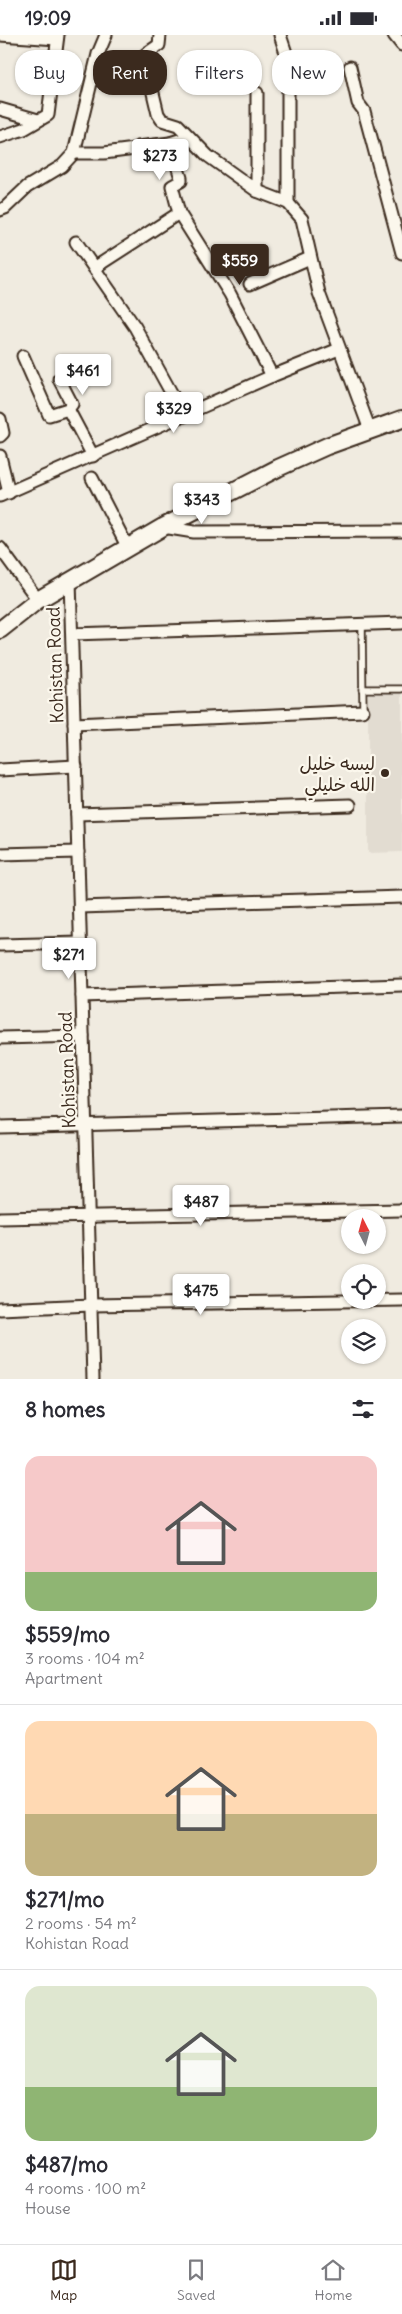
<!DOCTYPE html>
<meta charset="utf-8">
<style>
body{margin:0;font-family:Delius,"Playpen Sans Arabic",sans-serif;background:#f2f2f3;color:#2b2b33;height:100vh;display:flex;flex-direction:column;font-size:19px;white-space:nowrap}
*{box-sizing:border-box;margin:0}
p{font-size:16px;color:#7c7c81}
.icon{flex:none;width:28px;height:28px;fill:none;stroke:currentColor;stroke-width:2;stroke-linecap:round;stroke-linejoin:round}
.map{position:relative;height:1344px;overflow:hidden}
.panel{display:flex;flex-direction:column;background:#fff;flex:1}
.panel>*{flex:none}
.guide{position:absolute;left:15px;top:15px;width:372px;height:45px;display:flex;gap:10px}
.needle{width:32px;rotate:354deg}
.tools{position:absolute;left:341px;top:1174px;display:grid;gap:10px}
.tools a{display:grid;place-items:center;width:45px;height:45px;border-radius:50%;background:#fff;box-shadow:0 1px 4px #0004;font-size:25px}
.price{position:absolute;translate:-50% -42px;padding:0 11px;border-radius:5px;background:#fff;color:#222;font-size:16px;line-height:32px;filter:drop-shadow(0 1px 2px #0008)}
.price::after{content:'';position:absolute;left:50%;top:30px;width:15px;height:11px;margin-left:-8px;background:inherit;clip-path:polygon(0 0,100% 0,50% 100%)}
.price.active{background:#3b2a1e;color:#fff}
ul{padding:0;list-style:none}
li{display:grid;align-content:center;gap:10px;height:265px;padding:0 25px}
li+li{border-top:1px solid #e1e1e2}
li span{display:grid;place-items:center;height:155px;border-radius:15px;color:#555}
li>.icon{margin-inline-start:auto}
span .icon{width:90px;height:90px;fill:#fffc;stroke-width:1}
li b{font-size:21px}
h2{display:flex;justify-content:space-between;align-items:center;height:60px;padding:0 25px;font-size:21px}
.pill{padding:0 18px;border-radius:20px;background:#fff;box-shadow:0 1px 4px #0004;font-size:18px;line-height:45px}
.pill.active{background:#3b2a1e;color:#fff}
.status{display:flex;justify-content:space-between;align-items:center;height:35px;padding:0 25px;background:#fff;direction:ltr}
.status svg{height:14px;fill:currentColor}
.menu{display:flex;justify-content:space-around;align-items:center;height:70px;border-top:1px solid #e1e1e2;background:#fff;font-size:14px;color:#7c7c81}
.menu a{display:grid;justify-items:center;gap:2px}
.menu .active{color:#3b2a1e}
.map>svg:first-child{display:block}
.built{fill:#e2dcd1}
.lines{fill:none;stroke-linecap:round;stroke-linejoin:round}
.service-casing{stroke:#3b2a1e;stroke-width:9}
.minor-casing{stroke:#3b2a1e;stroke-width:15}
.secondary-casing{stroke:#3b2a1e;stroke-width:20}
.service{stroke:#fbf7ec;stroke-width:5.5}
.minor{stroke:#fbf7ec;stroke-width:11}
.secondary{stroke:#fbf7ec;stroke-width:16}
.poi-dot{fill:#3b2a1e;stroke:#fbf7ec;stroke-width:2}
.labels{text-anchor:middle;dominant-baseline:central;stroke-width:4.5;stroke-linejoin:round;paint-order:stroke}
.street-label{font-size:18px;fill:#3b2a1e;stroke:#fbf7ec}
.poi-label{font-size:18px;fill:#3b2a1e;stroke:#fbf7ec;text-anchor:end}
</style>
<div class="status"><b>19:09</b><svg viewBox="0 0 49 12"><path d="M0 12V9h3v3zM5 12V6h3v6zM10 12V3h3v9zM15 12V0h3v12zM26 1h20v11H26zM47 4h2v5h-2z"/></svg></div>
<div class="map">
<svg width="402" height="1344" viewBox="0 0 402 1344">
<rect width="100%" height="100%" fill="#f0ebe0"/>
<filter id="ink" filterUnits="userSpaceOnUse"><feTurbulence type="fractalNoise" baseFrequency=".02" numOctaves="2"/><feDisplacementMap in="SourceGraphic" scale="10" xChannelSelector="R" yChannelSelector="G"/><feConvolveMatrix kernelMatrix="1 2 1 2 8 2 1 2 1" color-interpolation-filters="sRGB"/></filter>
<g filter="url(#ink)">
<polygon class="built" points="402,658 402,817 368,818 368,659"/>
<g class="lines">
<defs>
<g id="service">
<polyline points="362,588 363,676"/>
<polyline points="362,654 402,654"/>
</g>
<g id="minor">
<polyline points="0,0 57,4"/>
<polyline points="160,0 159,10 146,19 153,58 158,79 162,85 178,90 208,121 257,156 288,168 302,184 319,258 370,395"/>
<polyline points="280,0 287,21 288,38 288,168"/>
<polyline points="394,0 402,10"/>
<polyline points="350,32 358,68 364,76 402,218"/>
<polyline points="257,58 257,156"/>
<polyline points="0,74 38,85"/>
<polyline points="0,102 24,94 48,80 58,0"/>
<polyline points="170,108 181,143 181,146 172,151 179,178 230,259 272,341"/>
<polyline points="74,118 104,118 135,114 138,112 170,108 189,102"/>
<polyline points="0,175 5,173 27,152 62,131 74,118 98,19 106,0"/>
<polyline points="76,207 135,292 184,381"/>
<polyline points="94,233 179,178"/>
<polyline points="250,249 310,223"/>
<polyline points="23,321 49,380 68,374 72,369 59,344"/>
<polyline points="68,374 93,421"/>
<polyline points="0,384 3,398 0,401"/>
<polyline points="0,421 9,458"/>
<polyline points="92,443 127,511"/>
<polyline points="0,461 272,341 339,314"/>
<polyline points="163,492 194,497 402,496"/>
<polyline points="0,513 38,565"/>
<polyline points="70,545 93,1344"/>
<polyline points="73,599 402,588"/>
<polyline points="74,689 363,676"/>
<polyline points="0,735 76,731"/>
<polyline points="77,779 350,770"/>
<polyline points="0,819 78,817"/>
<polyline points="80,872 402,862"/>
<polyline points="0,910 81,908"/>
<polyline points="82,961 402,950"/>
<polyline points="0,1003 83,1001"/>
<polyline points="0,1092 402,1081"/>
<polyline points="0,1183 402,1175"/>
<polyline points="0,1274 91,1270 402,1265"/>
</g>
<polyline id="secondary" points="0,595 38,565 163,492 278,433 327,411 402,384"/>
</defs>
<use href="#service" class="service-casing"/>
<use href="#minor" class="minor-casing"/>
<use href="#secondary" class="secondary-casing"/>
<use href="#service" class="service"/>
<use href="#minor" class="minor"/>
<use href="#secondary" class="secondary"/>
</g>
</g>
<circle class="poi-dot" cx="385" cy="738" r="5"/>
<g class="labels">
<g class="street-label">
<text transform="translate(55 630) rotate(-92)">Kohistan Road</text>
<text transform="translate(67 1035) rotate(-92)">Kohistan Road</text>
</g>
<g class="poi-label">
<text x="375" y="728">ليسه خليل<tspan x="375" dy="21">الله خليلي</tspan></text>
</g>
</g>
</svg>
<div class="tools">
<a><svg class="needle" viewBox="-14 -14 28 28"><path d="M0-13l5 13h-10z" fill="#e53935"/><path d="M0 13l5-13h-10z" fill="#7c7c81"/></svg></a>
<a><svg class="icon" aria-label="locate" viewBox="0 0 24 24"><circle cx="12" cy="12" r="6"/><path d="M12 2v4M12 18v4M2 12h4M18 12h4"/></svg></a>
<a><svg class="icon" aria-label="layers" viewBox="0 0 24 24"><path d="M12 4l9 5-9 5-9-5zM3 14l9 5 9-5"/></svg></a>
</div>
<b class="price" style="left:160px;top:146px">$273</b>
<b class="price active" style="left:240px;top:251px">$559</b>
<b class="price" style="left:83px;top:361px">$461</b>
<b class="price" style="left:174px;top:399px">$329</b>
<b class="price" style="left:202px;top:490px">$343</b>
<b class="price" style="left:69px;top:945px">$271</b>
<b class="price" style="left:201px;top:1192px">$487</b>
<b class="price" style="left:201px;top:1281px">$475</b>
<div class="guide">
<a class="pill">Buy</a>
<a class="pill active">Rent</a>
<a class="pill">Filters</a>
<a class="pill">New</a>
</div>
</div>
<section class="panel">
<h2>8 homes<svg class="icon" aria-label="filters" viewBox="0 0 24 24"><path d="M4 7h16M4 17h16"/><circle cx="9" cy="7" r="2"/><circle cx="15" cy="17" r="2"/></svg></h2>
<ul>
<li><span style="background:linear-gradient(#f6c9c9 75%,#8fb573 0)"><svg class="icon" aria-label="home" viewBox="0 0 24 24"><path d="M3 11l9-7 9 7M6 9v11h12V9"/></svg></span><div><b>$559/mo</b><p>3 rooms · 104 m²</p><p>Apartment</p></div></li>
<li><span style="background:linear-gradient(#ffd9b3 60%,#c2b280 0)"><svg class="icon" aria-label="home" viewBox="0 0 24 24"><path d="M3 11l9-7 9 7M6 9v11h12V9"/></svg></span><div><b>$271/mo</b><p>2 rooms · 54 m²</p><p>Kohistan Road</p></div></li>
<li><span style="background:linear-gradient(#dfe7d0 65%,#8fb573 0)"><svg class="icon" aria-label="home" viewBox="0 0 24 24"><path d="M3 11l9-7 9 7M6 9v11h12V9"/></svg></span><div><b>$487/mo</b><p>4 rooms · 100 m²</p><p>House</p></div></li>
</ul>
</section>
<nav class="menu">
<a class="active"><svg class="icon" aria-label="map" viewBox="0 0 24 24"><path d="M3 6l6-2 6 2 6-2v14l-6 2-6-2-6 2zM9 4v14M15 6v14"/></svg>Map</a>
<a><svg class="icon" aria-label="saved" viewBox="0 0 24 24"><path d="M7 4h10v16l-5-4-5 4z"/></svg>Saved</a>
<a><svg class="icon" aria-label="home" viewBox="0 0 24 24"><path d="M3 11l9-7 9 7M6 9v11h12V9"/></svg>Home</a>
</nav>
